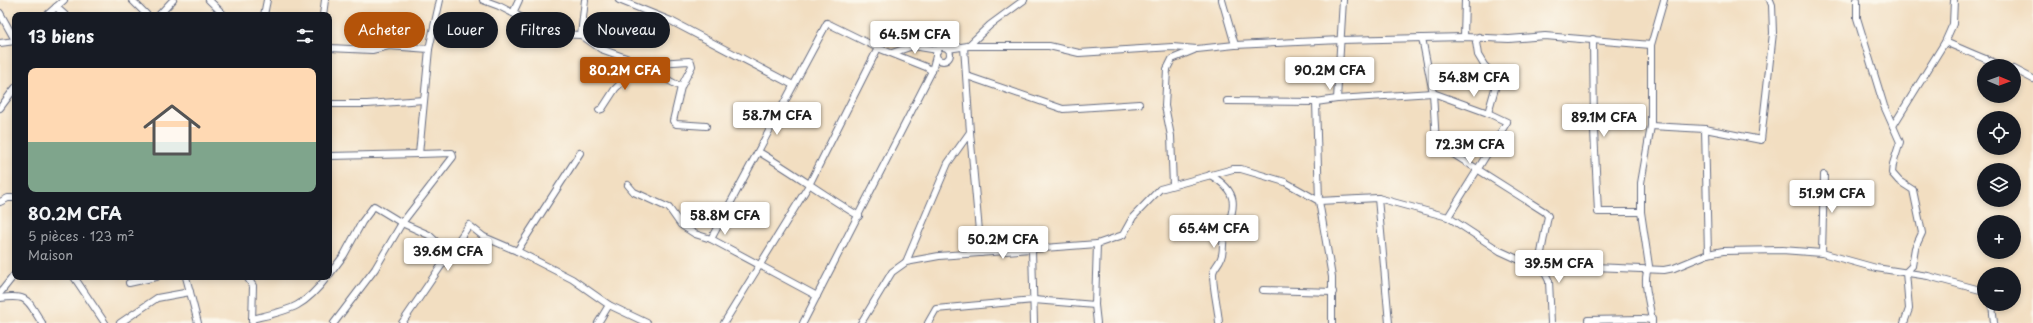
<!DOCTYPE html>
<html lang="fr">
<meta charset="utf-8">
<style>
body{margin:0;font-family:"Playpen Sans",sans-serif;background:#242831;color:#f1f3f6;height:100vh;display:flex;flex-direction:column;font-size:15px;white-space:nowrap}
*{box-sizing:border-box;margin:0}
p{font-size:13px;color:#9ea1a6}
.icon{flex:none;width:22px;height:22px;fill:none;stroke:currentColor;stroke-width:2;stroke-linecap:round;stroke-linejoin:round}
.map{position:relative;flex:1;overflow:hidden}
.side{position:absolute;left:12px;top:12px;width:320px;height:268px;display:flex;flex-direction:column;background:#171b24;border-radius:8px;box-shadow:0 2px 6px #0003}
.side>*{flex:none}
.banner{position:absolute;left:344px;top:12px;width:380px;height:36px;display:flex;gap:8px}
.needle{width:26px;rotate:91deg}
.tools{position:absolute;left:1977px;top:59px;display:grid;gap:8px}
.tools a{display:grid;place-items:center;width:44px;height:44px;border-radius:50%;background:#171b24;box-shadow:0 2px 6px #0003;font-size:20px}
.price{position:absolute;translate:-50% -34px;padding:0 9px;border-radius:4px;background:#fff;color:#222;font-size:13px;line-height:26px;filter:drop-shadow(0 1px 2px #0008)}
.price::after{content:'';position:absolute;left:50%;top:24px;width:12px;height:9px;margin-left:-6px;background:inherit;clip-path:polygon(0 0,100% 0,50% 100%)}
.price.selected{background:#b45309;color:#fff}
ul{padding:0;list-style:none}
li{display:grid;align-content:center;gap:8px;height:212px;padding:0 16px}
li span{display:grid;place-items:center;height:124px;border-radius:8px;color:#555}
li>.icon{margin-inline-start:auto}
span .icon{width:72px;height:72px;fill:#fffc;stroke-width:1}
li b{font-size:17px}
h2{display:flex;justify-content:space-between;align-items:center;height:48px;padding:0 16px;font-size:17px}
.pill{padding:0 14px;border-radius:18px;background:#171b24;box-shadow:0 2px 6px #0003;font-size:14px;line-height:36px}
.pill.selected{background:#b45309;color:#fff}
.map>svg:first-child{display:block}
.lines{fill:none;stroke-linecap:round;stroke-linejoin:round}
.minor-casing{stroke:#666c81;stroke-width:8}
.minor{stroke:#fff;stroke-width:6}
</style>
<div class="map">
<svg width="2033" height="323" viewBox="0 0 2033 323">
<rect width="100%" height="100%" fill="#fbf7ec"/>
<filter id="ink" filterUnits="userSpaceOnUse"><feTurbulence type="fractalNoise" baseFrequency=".025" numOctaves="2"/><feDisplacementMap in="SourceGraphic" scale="8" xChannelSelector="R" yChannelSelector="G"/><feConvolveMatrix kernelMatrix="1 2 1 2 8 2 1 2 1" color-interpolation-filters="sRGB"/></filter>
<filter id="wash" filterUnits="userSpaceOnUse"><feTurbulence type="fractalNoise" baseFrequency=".012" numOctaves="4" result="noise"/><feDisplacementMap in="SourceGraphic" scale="16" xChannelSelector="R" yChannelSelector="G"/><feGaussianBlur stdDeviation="0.9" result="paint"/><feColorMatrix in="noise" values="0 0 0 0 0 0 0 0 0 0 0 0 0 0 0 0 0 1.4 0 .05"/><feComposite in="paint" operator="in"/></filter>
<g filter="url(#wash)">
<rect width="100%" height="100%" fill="#f2dec1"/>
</g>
<g filter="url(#ink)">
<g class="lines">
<defs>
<g id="minor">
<polyline points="132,0 147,15"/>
<polyline points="209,0 224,15"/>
<polyline points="483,0 499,6 554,34 581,35 601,49 643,64 689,61 691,62 692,66 681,87 673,121 676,124 706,126"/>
<polyline points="619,0 671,21 793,85"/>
<polyline points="1222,0 1235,45"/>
<polyline points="1857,0 1857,18 1884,106 1900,142 1893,164 1892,173 1899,181 1913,190 1922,233 1915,248 1912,266 1906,272 1909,309 1904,323"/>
<polyline points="56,7 65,15"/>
<polyline points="0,13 15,40"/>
<polyline points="513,13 519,0"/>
<polyline points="47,15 64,0"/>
<polyline points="159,15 173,0"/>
<polyline points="264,15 267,0"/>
<polyline points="323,15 325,0"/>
<polyline points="581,35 585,0"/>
<polyline points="936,36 944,47"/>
<polyline points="1464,37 1465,0"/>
<polyline points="1479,37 1476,42 1478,55 1484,65 1493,74 1496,85 1488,113"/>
<polyline points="1422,38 1433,93 1436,143 1545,212 1548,216 1540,258 1536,257"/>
<polyline points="1593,39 1594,130 1598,212 1641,212"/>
<path d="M1945,42C1965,50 1985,60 2005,66"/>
<polyline points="0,43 15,41"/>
<polyline points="968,46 990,25 1024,0"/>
<circle cx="943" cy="54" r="7"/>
<polyline points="964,47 970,132 981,253"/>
<polyline points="329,48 372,50 389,46 429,49"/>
<polyline points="948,49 968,46 1049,46 1079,53 1172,47 1197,49 1235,45 1341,40 1464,37 1509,39 1545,36 1651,45"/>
<polyline points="892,53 913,46 938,50"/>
<polyline points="642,66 681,87"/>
<polyline points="2014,69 2033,79"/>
<polyline points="967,76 1063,109 1139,104"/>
<polyline points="1337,99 1343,0"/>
<polyline points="1227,101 1316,102 1337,99 1433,93 1488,113 1507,122 1448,217"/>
<polyline points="1316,102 1319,201 1332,277 1332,323"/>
<polyline points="329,104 367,104 424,100"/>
<polyline points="0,108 15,88"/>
<polyline points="599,110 602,109 615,89 633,71 643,64"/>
<polyline points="1651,126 1705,129 1761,140 1773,33 1772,5 1770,0"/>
<polyline points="1893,126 1945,42 1953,24 1954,0"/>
<polyline points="1705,129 1708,254"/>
<path d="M759,152C793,172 825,196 859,216"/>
<polyline points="329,156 419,154"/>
<path d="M1210,175C1242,193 1234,208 1224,237C1222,244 1224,251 1221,258C1219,264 1213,268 1213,274C1213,290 1218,307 1219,323"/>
<polyline points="628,185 634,192 669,208 681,225 695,234 711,239 817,296"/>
<polyline points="1173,185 1171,136 1165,106 1167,69 1172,59 1194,50"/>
<polyline points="1378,198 1389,323"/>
<polyline points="0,202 8,198 15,198"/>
<polyline points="711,239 827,23 878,48 926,67 932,71"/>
<polyline points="1032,250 1034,323"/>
<polyline points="517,251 580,153"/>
<polyline points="1822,253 1824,175"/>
<polyline points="1539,261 1549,281 1551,323"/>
<polyline points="906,262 939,256 1097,244"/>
<polyline points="329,275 344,255 362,222 374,206 402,223 429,235 449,254"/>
<polyline points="74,277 105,323"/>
<polyline points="247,277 253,286 252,321"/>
<polyline points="129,283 156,277"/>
<polyline points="1263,290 1333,292"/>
<polyline points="190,292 198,323"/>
<polyline points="0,293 15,274"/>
<path d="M0,298C30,294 27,301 42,323"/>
<polyline points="1992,304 1994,323"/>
<path d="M252,319C289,310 303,309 327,277"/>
<polyline points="1588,320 1642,319 1652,320"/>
<polyline points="120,323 157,298 190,292 186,277"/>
<polyline points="334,323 375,269 402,223 453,157 452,153 419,154 429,49 440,0"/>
<polyline points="402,323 469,225 484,237 517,251 572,279 609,305 647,323"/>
<polyline points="598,323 609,305"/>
<polyline points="724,323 809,185 878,48"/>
<polyline points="803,323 932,71 936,56"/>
<polyline points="861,323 892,272 906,262 948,163 970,132"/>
<polyline points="928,323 936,309 1034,300 1095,305"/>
<polyline points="1097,323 1095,305 1097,244 1123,235 1133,217 1160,189 1233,169 1241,169 1285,182 1319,201 1378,198 1448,217 1500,251 1524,262 1531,263 1536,257 1548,265 1664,270 1674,268 1708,254 1723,251 1782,250 1822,253 1876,268 1928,276 1984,291"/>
<path d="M1652,323C1651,305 1641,282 1649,266L1641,212V183L1651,126V45L1664,0"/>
</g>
</defs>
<use href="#minor" class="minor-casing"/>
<use href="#minor" class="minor"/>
</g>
</g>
</svg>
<div class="tools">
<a><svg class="needle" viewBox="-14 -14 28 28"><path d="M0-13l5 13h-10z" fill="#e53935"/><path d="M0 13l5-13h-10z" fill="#9ea1a6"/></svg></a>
<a><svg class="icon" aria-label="locate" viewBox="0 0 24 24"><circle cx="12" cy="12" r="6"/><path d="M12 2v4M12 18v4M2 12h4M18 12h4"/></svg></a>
<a><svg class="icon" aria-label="layers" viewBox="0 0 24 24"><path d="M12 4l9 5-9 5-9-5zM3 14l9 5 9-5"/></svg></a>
<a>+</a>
<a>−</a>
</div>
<b class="price" style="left:915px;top:55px">64.5M CFA</b>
<b class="price selected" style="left:625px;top:91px">80.2M CFA</b>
<b class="price" style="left:1330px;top:91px">90.2M CFA</b>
<b class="price" style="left:1474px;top:98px">54.8M CFA</b>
<b class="price" style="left:777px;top:136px">58.7M CFA</b>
<b class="price" style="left:1604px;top:138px">89.1M CFA</b>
<b class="price" style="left:1470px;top:165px">72.3M CFA</b>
<b class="price" style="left:1832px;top:214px">51.9M CFA</b>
<b class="price" style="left:725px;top:236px">58.8M CFA</b>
<b class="price" style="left:1214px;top:249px">65.4M CFA</b>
<b class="price" style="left:1003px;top:260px">50.2M CFA</b>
<b class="price" style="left:448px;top:272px">39.6M CFA</b>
<b class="price" style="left:1559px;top:284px">39.5M CFA</b>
<div class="banner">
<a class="pill selected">Acheter</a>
<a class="pill">Louer</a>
<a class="pill">Filtres</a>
<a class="pill">Nouveau</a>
</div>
<section class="side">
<h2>13 biens<svg class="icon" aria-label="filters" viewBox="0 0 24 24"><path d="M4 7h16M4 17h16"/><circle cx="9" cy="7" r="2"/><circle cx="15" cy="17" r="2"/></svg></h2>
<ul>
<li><span style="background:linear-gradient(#ffd9b3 60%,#7fa58c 0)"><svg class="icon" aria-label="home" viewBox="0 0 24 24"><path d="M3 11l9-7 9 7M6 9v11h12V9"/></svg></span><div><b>80.2M CFA</b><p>5 pièces · 123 m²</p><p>Maison</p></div></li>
</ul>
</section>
</div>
